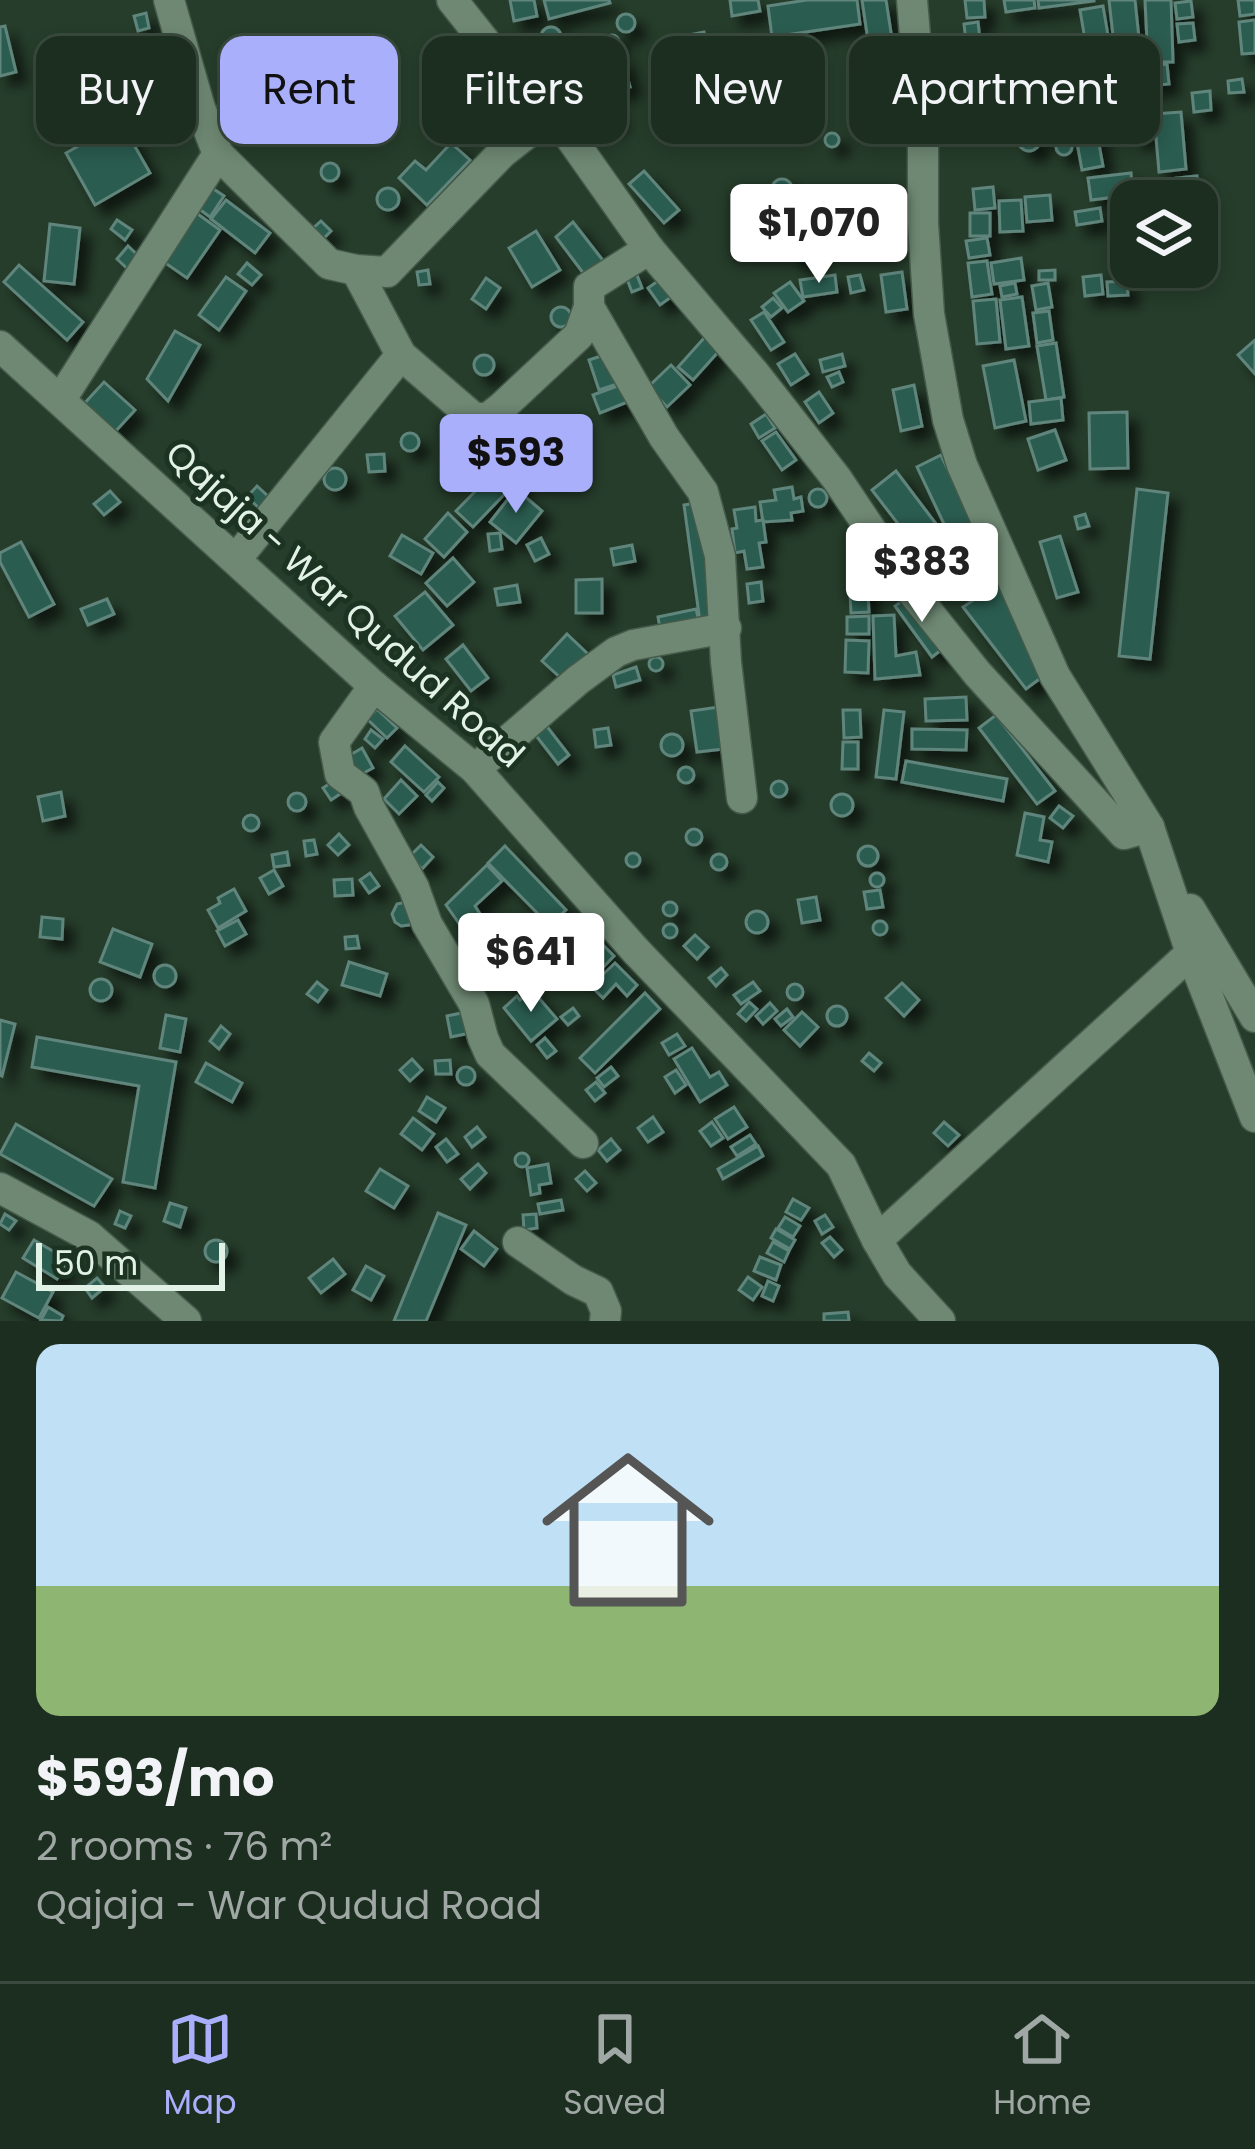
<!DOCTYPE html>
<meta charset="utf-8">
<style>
body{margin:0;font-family:Poppins,sans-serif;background:#253629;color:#f1f3f6;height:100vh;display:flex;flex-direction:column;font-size:45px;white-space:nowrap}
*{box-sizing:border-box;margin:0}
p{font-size:39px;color:#a0a8a5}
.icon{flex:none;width:66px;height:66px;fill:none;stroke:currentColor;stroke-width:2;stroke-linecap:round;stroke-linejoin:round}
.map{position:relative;height:1321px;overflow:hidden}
.drawer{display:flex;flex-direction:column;background:#1c2e20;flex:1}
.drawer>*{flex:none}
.banner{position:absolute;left:36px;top:36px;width:1185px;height:108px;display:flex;gap:24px}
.tools{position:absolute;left:1110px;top:180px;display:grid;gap:24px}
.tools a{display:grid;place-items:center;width:108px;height:108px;border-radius:24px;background:#1c2e20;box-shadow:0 6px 18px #0003,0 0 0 3px #3a4a3e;font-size:60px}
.scale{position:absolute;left:36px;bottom:30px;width:189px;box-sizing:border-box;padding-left:12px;border:6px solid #e3f2e6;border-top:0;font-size:33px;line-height:42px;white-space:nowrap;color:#e3f2e6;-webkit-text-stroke:9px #1c3321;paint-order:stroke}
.price{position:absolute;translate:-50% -102px;padding:0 27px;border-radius:12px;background:#fff;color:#222;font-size:39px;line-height:78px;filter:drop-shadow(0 3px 6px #0008)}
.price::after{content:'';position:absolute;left:50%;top:72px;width:36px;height:27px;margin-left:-18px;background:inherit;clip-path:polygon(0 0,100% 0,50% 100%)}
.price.on{background:#aaaffb;color:#111}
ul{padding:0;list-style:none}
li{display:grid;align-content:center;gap:24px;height:636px;padding:0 36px}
li span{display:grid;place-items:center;height:372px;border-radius:24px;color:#555}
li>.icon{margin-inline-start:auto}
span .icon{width:216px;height:216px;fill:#fffc;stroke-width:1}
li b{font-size:51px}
.chip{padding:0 42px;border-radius:24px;background:#1c2e20;box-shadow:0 6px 18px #0003,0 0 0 3px #3a4a3e;font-size:42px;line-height:108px}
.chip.on{background:#aaaffb;color:#111}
.menu{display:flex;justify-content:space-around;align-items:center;height:168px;border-top:3px solid #3a4a3e;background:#1c2e20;font-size:33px;color:#a0a8a5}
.menu a{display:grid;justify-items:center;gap:6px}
.menu .on{color:#aaaffb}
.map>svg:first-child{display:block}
.building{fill:#2c5b50;stroke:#60857b;stroke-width:3;filter:url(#shadow)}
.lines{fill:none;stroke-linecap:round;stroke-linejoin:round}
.minor-casing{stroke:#455a4a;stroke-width:33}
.minor{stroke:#6e8873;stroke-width:30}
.labels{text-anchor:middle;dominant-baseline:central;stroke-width:10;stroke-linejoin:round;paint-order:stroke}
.street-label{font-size:36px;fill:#e3f2e6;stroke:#1c3321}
</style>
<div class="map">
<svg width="1255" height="1321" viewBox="0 0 1255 1321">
<defs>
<filter id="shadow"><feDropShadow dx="10" dy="10" stdDeviation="6" flood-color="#0009"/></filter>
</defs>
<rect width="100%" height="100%" fill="#263d2b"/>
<g class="building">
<polygon points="510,0 534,0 537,16 514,21"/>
<polygon points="544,0 609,0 610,3 549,19"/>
<polygon points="730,0 758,0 760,11 732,16"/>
<polygon points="807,0 857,0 860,24 772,37 768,6"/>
<polygon points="862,0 886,0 898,78 874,81"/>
<polygon points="965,0 984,0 985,17 967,18"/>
<polygon points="1004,0 1034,0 1035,8 1006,12"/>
<polygon points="1038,0 1094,0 1094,1 1039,8"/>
<polygon points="1109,0 1135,0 1142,67 1167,64 1169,84 1119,89"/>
<polygon points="1145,0 1171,0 1173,62 1148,62"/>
<polygon points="1238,0 1255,0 1255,14 1240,16"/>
<polygon points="1191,1 1193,17 1177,19 1175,3"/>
<polygon points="1103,6 1112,59 1089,63 1080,10"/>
<polygon points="146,13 149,28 138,31 134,16"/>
<circle cx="626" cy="23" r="9"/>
<polygon points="1255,20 1255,53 1242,54 1239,22"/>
<polygon points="978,22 980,40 966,42 964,24"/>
<polygon points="1193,23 1195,40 1179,42 1177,24"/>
<polygon points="5,26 16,72 0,76 0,27"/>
<circle cx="551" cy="37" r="10"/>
<polygon points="704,32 712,79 693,83 684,36"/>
<circle cx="612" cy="42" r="7"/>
<circle cx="575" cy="51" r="8"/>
<polygon points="622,56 630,87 615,91 607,59"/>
<polygon points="604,62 613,101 582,109 573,70"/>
<polygon points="978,78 1054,81 1052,113 977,109"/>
<polygon points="1242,79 1244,92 1229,93 1228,81"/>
<polygon points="483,90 491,104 480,110 472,96"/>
<polygon points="1210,91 1211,110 1194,112 1192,93"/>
<polygon points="773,102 773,117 755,117 754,103"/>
<polygon points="613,104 617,121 588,128 585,111"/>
<polygon points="689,106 692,115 678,120 675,111"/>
<polygon points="1093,111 1103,166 1082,170 1072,115"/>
<polygon points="1181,112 1186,169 1159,172 1154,114"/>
<polygon points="1145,114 1147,138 1135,139 1133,116"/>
<polygon points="121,122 150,173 95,205 66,153"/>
<polygon points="1060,122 1060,136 1047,137 1046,123"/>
<circle cx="1029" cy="140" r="11"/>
<circle cx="832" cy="140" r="7"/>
<circle cx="1064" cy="147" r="8"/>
<polygon points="451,143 470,160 427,205 399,178 415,161 426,170"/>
<circle cx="330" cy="172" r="9"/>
<polygon points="644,171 679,210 664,223 629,184"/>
<polygon points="1131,173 1133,195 1091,200 1088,178"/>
<polygon points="1197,176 1200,199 1161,201 1159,180"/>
<circle cx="782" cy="189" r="10"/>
<polygon points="209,186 224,196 210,217 195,206"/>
<polygon points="993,187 995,208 975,210 973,189"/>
<circle cx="388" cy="199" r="11"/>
<polygon points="1050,195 1052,220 1027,222 1025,197"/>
<polygon points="226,200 270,233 255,253 211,219"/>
<polygon points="1021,200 1023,231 1000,232 999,201"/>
<polygon points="1100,208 1102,221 1077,225 1075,212"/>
<polygon points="195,212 220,230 187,278 161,260"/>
<rect x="970" y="213" width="20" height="23"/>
<polygon points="798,214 813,251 795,259 779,222"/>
<polygon points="117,220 132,230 125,240 111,229"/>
<polygon points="321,221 331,231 321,241 311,230"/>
<polygon points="573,222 605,263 587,278 556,237"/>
<polygon points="50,224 80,228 74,284 44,281"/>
<polygon points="536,231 560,270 532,287 509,248"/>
<polygon points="987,238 990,255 969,258 966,241"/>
<polygon points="128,246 145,262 134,275 117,259"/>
<polygon points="1021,258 1024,280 994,284 991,263"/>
<polygon points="987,261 992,294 972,297 968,263"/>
<polygon points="247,263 261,275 252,285 238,274"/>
<polygon points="19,265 83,322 67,340 4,282"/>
<polygon points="428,270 430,284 419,285 417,272"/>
<polygon points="635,270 642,288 632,292 625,274"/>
<polygon points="1055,270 1055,280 1039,280 1039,271"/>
<polygon points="902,272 907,309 886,312 881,275"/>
<polygon points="835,275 837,292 803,297 800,280"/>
<polygon points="860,275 864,290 851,293 848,277"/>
<polygon points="1101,275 1103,294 1085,296 1083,277"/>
<polygon points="226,277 246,291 219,330 199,315"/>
<polygon points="486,278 500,288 486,309 472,299"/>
<polygon points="662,278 674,295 660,305 648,288"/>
<polygon points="1127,281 1128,295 1108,296 1107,282"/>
<polygon points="790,282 804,301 788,312 774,293"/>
<polygon points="1015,283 1017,294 1002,297 1000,286"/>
<polygon points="1048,283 1052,307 1036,310 1032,286"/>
<polygon points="1022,297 1029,346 1006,349 1000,300"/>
<polygon points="773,298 782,308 771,317 762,307"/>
<polygon points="996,299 1000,342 977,344 973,301"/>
<circle cx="561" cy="317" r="10"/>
<polygon points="1049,311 1053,340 1037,343 1033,313"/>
<polygon points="764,312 784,342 771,350 751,320"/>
<polygon points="175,331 200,345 168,401 147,379"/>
<polygon points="705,337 719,351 693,380 678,367"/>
<polygon points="1255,340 1255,374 1238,355"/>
<polygon points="1056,343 1064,397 1046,400 1037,346"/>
<polygon points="613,352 623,382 599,390 589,360"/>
<polygon points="795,354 808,374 791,385 778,364"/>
<polygon points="842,354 845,366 823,372 820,360"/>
<circle cx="484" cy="365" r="10"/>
<polygon points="1014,360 1026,421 995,428 983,366"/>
<polygon points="671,365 690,385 667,407 648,387"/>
<polygon points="839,372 843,382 832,387 827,377"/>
<polygon points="104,382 135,410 114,433 83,405"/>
<polygon points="628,382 635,399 600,413 593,395"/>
<polygon points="914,385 922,426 901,431 893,390"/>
<polygon points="819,392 833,413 819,423 805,402"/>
<polygon points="1061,398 1063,420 1031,424 1029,402"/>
<polygon points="1127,412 1128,468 1090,469 1089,413"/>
<polygon points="766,414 775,428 759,438 751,424"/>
<polygon points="1055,430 1066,460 1038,470 1028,439"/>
<polygon points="776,432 796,460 782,470 762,441"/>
<circle cx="410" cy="442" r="9"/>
<polygon points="384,454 385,471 369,472 367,455"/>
<polygon points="941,455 987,553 963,564 917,467"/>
<polygon points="508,458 524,474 473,527 456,511"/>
<circle cx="335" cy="479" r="11"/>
<polygon points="896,471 946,537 922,555 872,490"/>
<polygon points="257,486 269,497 259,508 247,497"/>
<polygon points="792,487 794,499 801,497 803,511 791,513 792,520 763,522 760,502 776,500 774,490"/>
<circle cx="818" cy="498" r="9"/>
<polygon points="516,489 542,511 516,543 490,522"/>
<polygon points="1137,489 1168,493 1150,659 1119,656"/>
<polygon points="110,491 120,502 104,515 94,504"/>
<polygon points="702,502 719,619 700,622 684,505"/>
<polygon points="755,507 756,521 763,520 766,542 759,543 763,567 747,569 744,551 735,553 732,529 737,528 734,510"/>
<polygon points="448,513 467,532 444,557 425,539"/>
<polygon points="1085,514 1089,526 1078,529 1075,517"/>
<polygon points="500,533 502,549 490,551 488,534"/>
<polygon points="402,535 433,553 421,574 390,556"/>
<polygon points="1060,536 1078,592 1057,598 1040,542"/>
<polygon points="541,538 549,554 535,561 527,545"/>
<polygon points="21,542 54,604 29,617 0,562 0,553"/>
<polygon points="632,545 635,561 614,565 611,549"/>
<polygon points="940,550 947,562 933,570 926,559"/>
<polygon points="453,558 474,582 447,606 426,583"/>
<polygon points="867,574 869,612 851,613 849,575"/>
<polygon points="602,579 602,613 576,613 576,580"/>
<polygon points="761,582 763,601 749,603 747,584"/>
<polygon points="998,584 1042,677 1026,689 963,607"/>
<polygon points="517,585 520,602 498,605 495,589"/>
<polygon points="425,592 453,625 423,650 395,616"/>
<polygon points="912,594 949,644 932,657 895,606"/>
<polygon points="107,599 114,614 88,625 81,609"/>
<polygon points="696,609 700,626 661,634 658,617"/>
<polygon points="894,615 896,656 916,652 920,675 875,679 873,616"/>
<polygon points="869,616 869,634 847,634 847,617"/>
<polygon points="567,634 589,655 564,681 542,661"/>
<polygon points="846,640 869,641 868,673 845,672"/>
<polygon points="463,645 488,678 471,691 446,659"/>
<circle cx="656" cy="664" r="7"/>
<polygon points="636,667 640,680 616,687 613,675"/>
<polygon points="966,697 967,720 926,721 925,699"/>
<polygon points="719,707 724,749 697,752 691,711"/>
<polygon points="377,709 397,728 387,738 367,719"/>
<polygon points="843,710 860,710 861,737 844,738"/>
<polygon points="884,710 904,712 896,779 876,777"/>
<polygon points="996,715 1055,791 1037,804 979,728"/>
<polygon points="545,724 569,755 558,764 534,733"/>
<polygon points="608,728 611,745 596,747 594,730"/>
<polygon points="912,729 967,730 966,750 912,749"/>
<polygon points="371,730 383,739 375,748 365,739"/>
<circle cx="672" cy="745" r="11"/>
<polygon points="843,742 858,742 858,769 842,769"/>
<polygon points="405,746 439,777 424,792 391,762"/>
<polygon points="362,748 373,768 356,777 345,758"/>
<polygon points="906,761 1007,779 1003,801 902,782"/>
<circle cx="686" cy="775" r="8"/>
<polygon points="335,780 343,792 331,800 323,788"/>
<polygon points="401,780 417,796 399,814 384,799"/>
<circle cx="779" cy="789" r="8"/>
<polygon points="438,782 444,788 432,801 426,795"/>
<polygon points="61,792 65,816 43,821 38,797"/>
<circle cx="297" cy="802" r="9"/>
<circle cx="842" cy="805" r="11"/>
<polygon points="1059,806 1073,816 1063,828 1050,818"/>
<polygon points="1025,813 1044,817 1040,840 1052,842 1048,862 1017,855"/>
<circle cx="251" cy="823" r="8"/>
<circle cx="694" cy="837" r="8"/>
<polygon points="339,834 349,845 338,855 328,845"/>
<polygon points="314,840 317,854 306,856 304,841"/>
<polygon points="421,845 433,857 422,869 410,856"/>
<polygon points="505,846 566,910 549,925 488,863"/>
<circle cx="868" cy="856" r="10"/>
<polygon points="287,852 289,865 274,867 272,855"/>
<circle cx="633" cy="860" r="7"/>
<circle cx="719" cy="862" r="8"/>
<polygon points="487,865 502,881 475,906 503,950 485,960 446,905"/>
<polygon points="274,870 283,886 269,894 260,878"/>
<polygon points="370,873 379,886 369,893 360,880"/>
<circle cx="877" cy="880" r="7"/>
<polygon points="352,879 353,895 335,896 334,880"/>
<polygon points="234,889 246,911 218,928 208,910 220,903 218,898"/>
<polygon points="880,890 883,907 867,909 864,892"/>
<polygon points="816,897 820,920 802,923 798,900"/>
<polygon points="406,902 414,920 409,925 401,926 395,922 392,914 397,904"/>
<circle cx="670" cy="909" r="7"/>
<circle cx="757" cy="922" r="11"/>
<polygon points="574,916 614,956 590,981 549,942"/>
<polygon points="42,917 63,919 62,939 40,937"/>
<polygon points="238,920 246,934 225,946 217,931"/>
<polygon points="535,920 547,932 516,963 504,952"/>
<circle cx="880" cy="928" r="7"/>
<circle cx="670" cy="931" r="7"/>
<polygon points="113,929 152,944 140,977 100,962"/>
<polygon points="695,935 708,947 697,959 684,946"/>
<polygon points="357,936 359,948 346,949 345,937"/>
<polygon points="502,957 513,970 504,978 493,965"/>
<polygon points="349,962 387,974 380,996 342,985"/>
<polygon points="615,963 637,985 627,996 616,984 603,998 591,986"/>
<circle cx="165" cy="976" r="11"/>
<polygon points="721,968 727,975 716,986 709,978"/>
<circle cx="101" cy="990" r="11"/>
<polygon points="317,982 327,990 318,1002 307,994"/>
<polygon points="753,982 760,991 741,1004 734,995"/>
<polygon points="902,983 919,1000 904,1016 886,998"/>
<circle cx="795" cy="992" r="8"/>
<polygon points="532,990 557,1019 531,1041 504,1008 517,996 520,1000"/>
<polygon points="645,993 660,1009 595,1073 580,1058"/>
<polygon points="749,1002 757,1009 746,1021 738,1014"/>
<polygon points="770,1003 777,1011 763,1024 756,1016"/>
<circle cx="837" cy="1016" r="10"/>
<polygon points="573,1008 579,1016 568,1025 561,1017"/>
<polygon points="787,1009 793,1017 781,1026 775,1019"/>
<polygon points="466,1012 470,1033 451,1037 447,1016"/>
<polygon points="802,1012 818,1027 800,1046 784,1030"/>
<polygon points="166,1015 186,1019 180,1052 160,1048"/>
<polygon points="0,1020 15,1024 2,1076 0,1075"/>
<polygon points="221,1026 230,1034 219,1049 210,1041"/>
<polygon points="677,1034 685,1046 669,1055 662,1043"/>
<polygon points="37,1037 176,1062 155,1188 123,1182 139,1086 32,1067"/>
<polygon points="545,1038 556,1051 547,1058 537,1045"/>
<polygon points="692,1048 710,1077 719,1072 727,1085 700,1102 674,1059"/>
<polygon points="869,1053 881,1063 874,1071 862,1061"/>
<polygon points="412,1059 422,1070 410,1081 400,1070"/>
<polygon points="450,1060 451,1074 436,1074 435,1061"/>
<polygon points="206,1063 242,1083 232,1102 196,1082"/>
<circle cx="466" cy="1076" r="9"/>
<polygon points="611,1067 618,1076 604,1087 597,1078"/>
<polygon points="676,1070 686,1085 675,1093 665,1077"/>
<polygon points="596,1082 605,1093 595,1101 586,1090"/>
<polygon points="427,1097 445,1108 436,1122 419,1111"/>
<polygon points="734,1107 747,1127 728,1139 715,1119"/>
<polygon points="653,1117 663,1132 648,1142 638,1128"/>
<polygon points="413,1118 434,1134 422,1150 401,1134"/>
<polygon points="712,1122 723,1138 711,1146 700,1131"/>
<polygon points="944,1122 959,1135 948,1146 934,1133"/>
<polygon points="16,1124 112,1179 94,1206 0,1154"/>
<polygon points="477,1127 485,1137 472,1147 465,1137"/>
<polygon points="750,1135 756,1144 737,1156 731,1147"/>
<polygon points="446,1139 458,1154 447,1162 436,1147"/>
<polygon points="611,1139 620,1150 607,1161 598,1150"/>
<polygon points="758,1146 763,1156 723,1179 718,1169"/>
<circle cx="522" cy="1160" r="7"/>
<polygon points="478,1164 486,1173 470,1189 461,1179"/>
<polygon points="548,1164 551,1183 539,1185 540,1193 531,1195 527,1168"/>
<polygon points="380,1169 408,1186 394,1208 366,1191"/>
<polygon points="585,1171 596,1183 587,1191 576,1179"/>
<polygon points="793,1199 809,1208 801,1220 786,1212"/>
<polygon points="561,1200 563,1210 540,1214 538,1204"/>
<polygon points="170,1203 186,1208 180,1227 164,1221"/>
<polygon points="120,1211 131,1216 125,1228 115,1224"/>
<polygon points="438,1213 466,1225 426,1321 394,1321"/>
<polygon points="5,1214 16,1221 9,1230 0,1224"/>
<polygon points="536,1214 537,1228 524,1230 523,1215"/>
<polygon points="825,1215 833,1227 822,1234 815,1221"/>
<polygon points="785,1217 800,1226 793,1237 778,1228"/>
<polygon points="776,1229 795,1240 790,1249 771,1238"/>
<polygon points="474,1231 497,1249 484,1266 461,1249"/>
<polygon points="830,1237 842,1250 834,1257 822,1243"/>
<circle cx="216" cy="1251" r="11"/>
<polygon points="34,1240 68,1260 57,1279 23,1258"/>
<polygon points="773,1242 789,1251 784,1262 767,1253"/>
<polygon points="760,1257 781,1265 776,1280 754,1271"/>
<polygon points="333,1259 345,1274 321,1293 309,1278"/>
<polygon points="366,1266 384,1276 371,1300 353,1290"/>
<polygon points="16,1272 53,1292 39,1318 2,1298"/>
<polygon points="748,1277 762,1287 753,1300 739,1290"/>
<polygon points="97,1278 105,1287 92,1298 85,1288"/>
<polygon points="768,1281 779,1286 773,1301 762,1296"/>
<polygon points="48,1307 63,1316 61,1321 41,1320"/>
<polygon points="848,1312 849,1321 824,1321 824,1314"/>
</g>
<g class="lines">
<defs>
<g id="minor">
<polyline points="169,0 200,108 218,154 329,264 356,270 387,272 502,153 553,113"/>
<polyline points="452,0 498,58 553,113 649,249 755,374 837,479 913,593 977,673 1124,834 1149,827"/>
<polyline points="912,0 923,130 923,223 929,314 948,420 962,465 1055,676 1149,827 1191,953 1255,1117"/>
<polyline points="649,249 589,287 589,307 664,437 703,492 720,556 726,662 742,798"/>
<polyline points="356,270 401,355 474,418 488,418 502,407 579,335 589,307"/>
<polyline points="0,346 374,686 475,769 636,951 841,1165 877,1240 897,1274 940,1321"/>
<polyline points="61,399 218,154"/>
<polyline points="237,558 401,355"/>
<polyline points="374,686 334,742 340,774 364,792 369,807 414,888 427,924 474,1004 483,1038 490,1054 583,1143"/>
<polyline points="475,769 578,680 616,652 633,645 726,628"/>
<polyline points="1190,909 1255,1017"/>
<polyline points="0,1188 89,1236 186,1321"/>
<polyline points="877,1240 1191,953"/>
<polyline points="518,1242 573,1280 598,1292 606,1311 605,1321"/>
</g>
</defs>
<use href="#minor" class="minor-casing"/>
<use href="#minor" class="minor"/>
</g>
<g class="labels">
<g class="street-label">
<text transform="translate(345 604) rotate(42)">Qajaja - War Qudud Road</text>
</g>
</g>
</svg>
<div class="tools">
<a><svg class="icon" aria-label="layers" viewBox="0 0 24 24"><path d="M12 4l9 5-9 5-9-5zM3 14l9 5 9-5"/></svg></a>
</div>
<div class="scale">50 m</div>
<b class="price" style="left:819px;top:286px">$1,070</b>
<b class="price on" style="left:516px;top:516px">$593</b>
<b class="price" style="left:922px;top:625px">$383</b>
<b class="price" style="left:531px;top:1015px">$641</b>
<div class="banner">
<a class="chip">Buy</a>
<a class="chip on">Rent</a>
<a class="chip">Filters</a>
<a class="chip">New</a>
<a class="chip">Apartment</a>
</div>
</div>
<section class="drawer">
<ul>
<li><span style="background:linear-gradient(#bfe0f5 65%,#8fb573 0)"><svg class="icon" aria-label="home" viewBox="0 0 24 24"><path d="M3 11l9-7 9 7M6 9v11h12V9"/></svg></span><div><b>$593/mo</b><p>2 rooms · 76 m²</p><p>Qajaja - War Qudud Road</p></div></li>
</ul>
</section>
<nav class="menu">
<a class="on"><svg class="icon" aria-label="map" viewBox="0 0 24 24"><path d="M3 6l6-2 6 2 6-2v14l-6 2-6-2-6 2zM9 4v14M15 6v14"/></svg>Map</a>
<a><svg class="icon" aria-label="saved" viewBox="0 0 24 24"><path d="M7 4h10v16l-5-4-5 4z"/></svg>Saved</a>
<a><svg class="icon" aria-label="home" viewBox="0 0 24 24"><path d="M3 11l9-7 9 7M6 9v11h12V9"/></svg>Home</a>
</nav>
